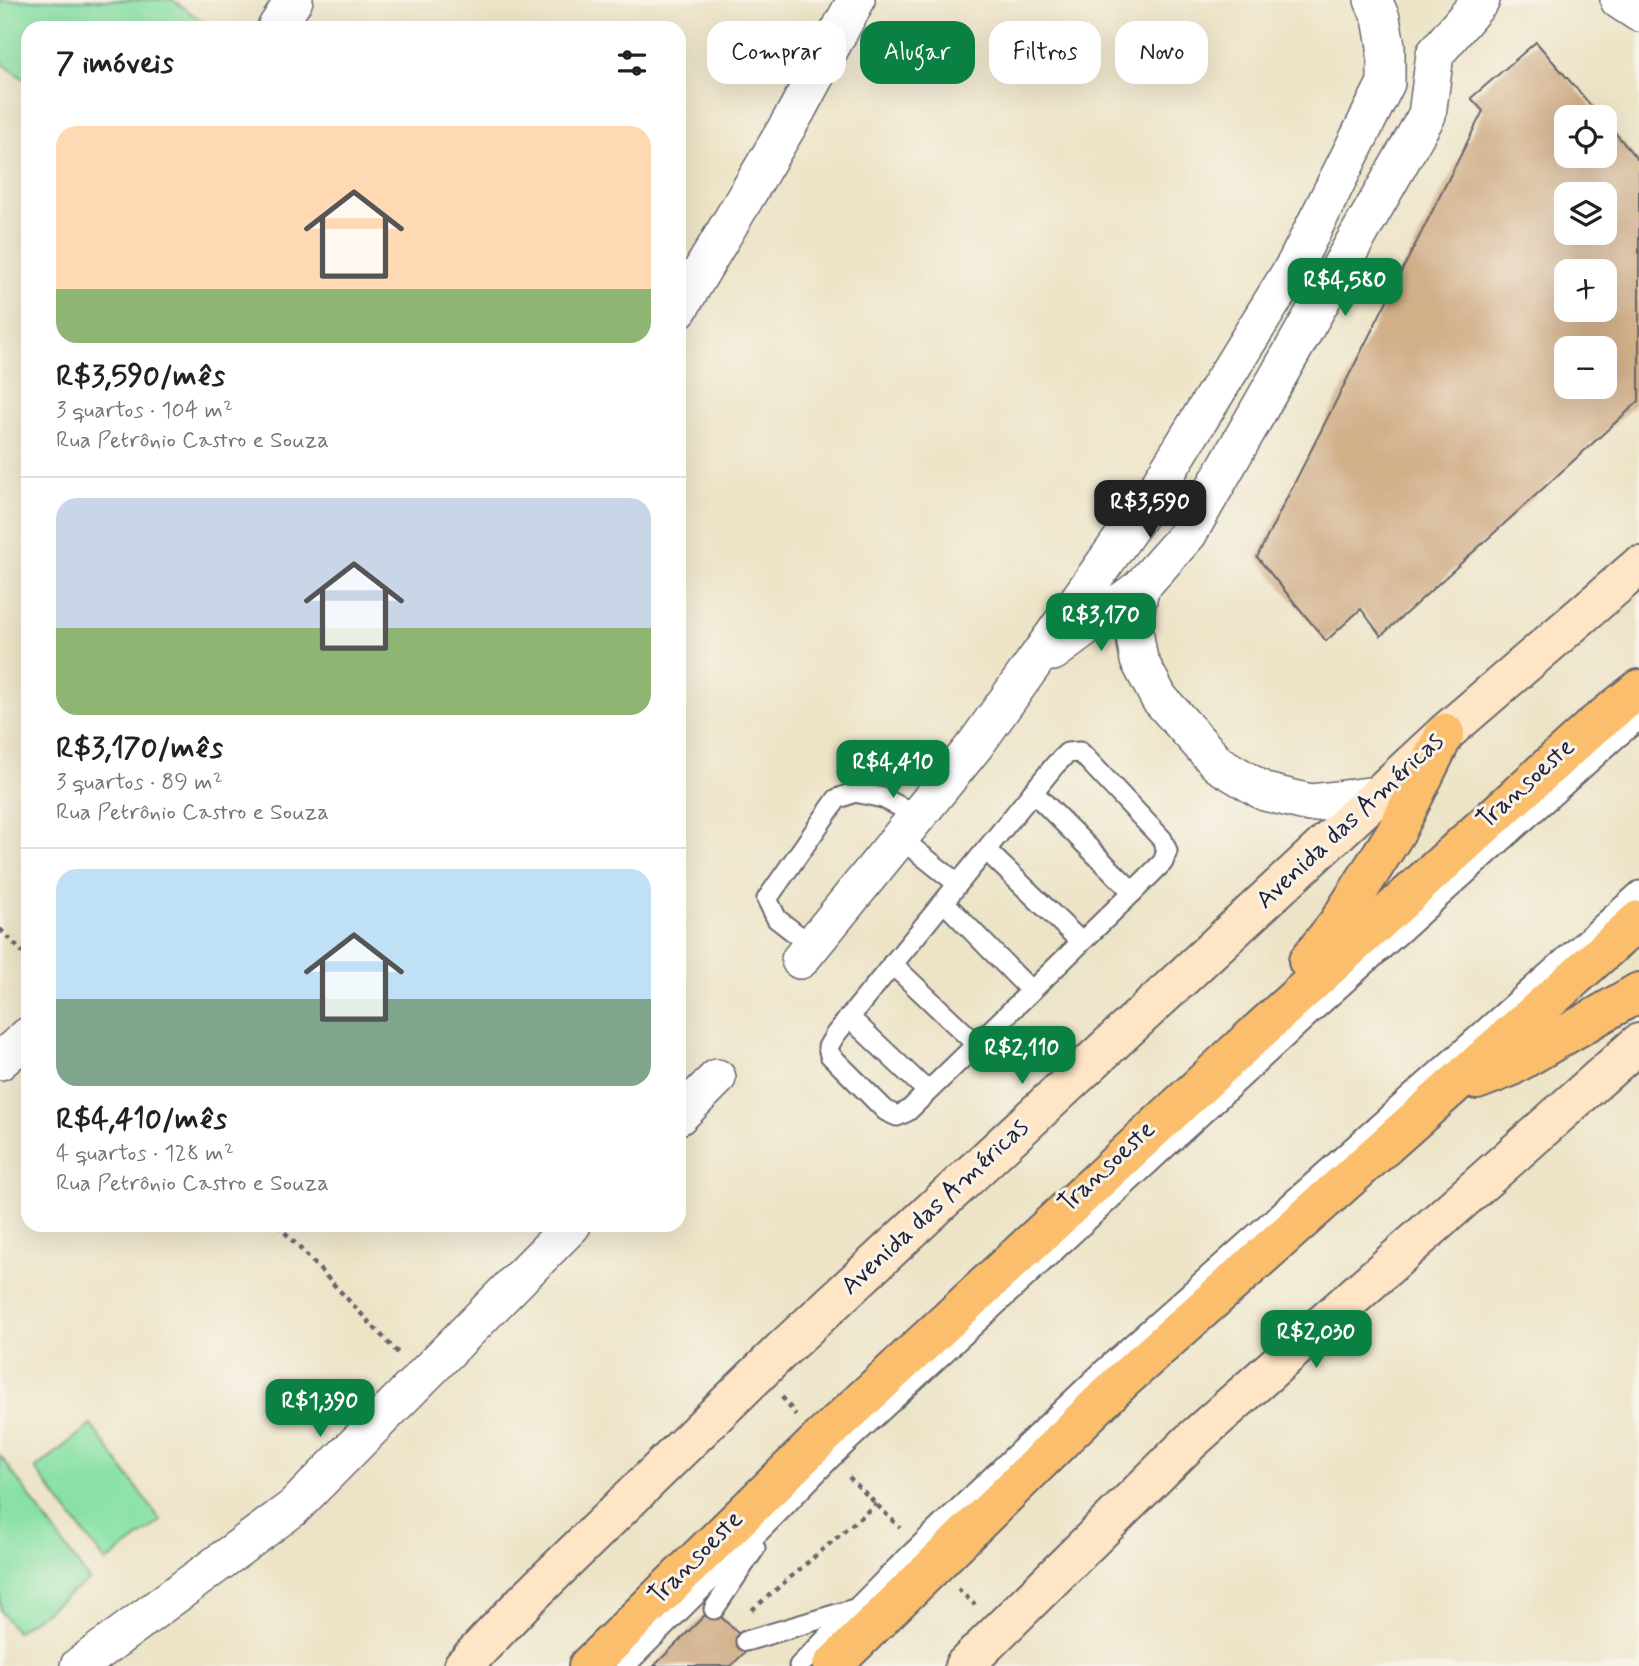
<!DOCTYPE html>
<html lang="pt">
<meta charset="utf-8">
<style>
body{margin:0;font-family:Mynerve,sans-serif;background:#f6f6f6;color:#222;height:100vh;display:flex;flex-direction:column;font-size:26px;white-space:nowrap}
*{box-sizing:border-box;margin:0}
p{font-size:23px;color:#767676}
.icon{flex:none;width:38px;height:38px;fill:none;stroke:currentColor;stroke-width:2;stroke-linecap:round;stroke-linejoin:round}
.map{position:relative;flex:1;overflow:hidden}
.drawer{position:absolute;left:21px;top:21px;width:665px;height:1211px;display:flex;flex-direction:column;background:#fff;border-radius:21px;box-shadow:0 7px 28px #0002}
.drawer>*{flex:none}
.guide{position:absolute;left:707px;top:21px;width:665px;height:63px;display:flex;gap:14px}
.fabs{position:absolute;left:1554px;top:105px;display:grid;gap:14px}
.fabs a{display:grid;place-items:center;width:63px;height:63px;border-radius:14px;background:#fff;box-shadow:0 7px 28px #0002;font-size:35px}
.price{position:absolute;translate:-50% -60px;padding:0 16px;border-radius:14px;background:#0b8043;color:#fff;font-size:23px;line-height:46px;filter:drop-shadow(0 2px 4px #0008)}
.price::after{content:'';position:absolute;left:50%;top:42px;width:21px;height:16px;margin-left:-10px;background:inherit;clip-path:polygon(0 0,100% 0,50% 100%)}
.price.active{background:#222;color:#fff}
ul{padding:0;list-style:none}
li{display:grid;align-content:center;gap:14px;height:371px;padding:0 35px}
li+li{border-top:2px solid #e0e0e0}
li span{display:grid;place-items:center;height:217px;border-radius:21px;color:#555}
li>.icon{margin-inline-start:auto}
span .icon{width:126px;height:126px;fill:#fffc;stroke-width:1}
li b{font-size:30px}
h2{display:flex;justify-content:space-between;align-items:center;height:84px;padding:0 35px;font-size:30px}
.pill{padding:0 24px;border-radius:21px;background:#fff;box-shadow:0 7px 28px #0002;font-size:24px;line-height:63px}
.pill.active{background:#0b8043;color:#fff}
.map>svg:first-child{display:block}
.green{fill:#89e1a5;stroke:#568270;stroke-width:2}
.building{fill:#d1af89;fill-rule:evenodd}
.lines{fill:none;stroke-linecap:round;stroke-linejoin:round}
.service-casing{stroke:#69666c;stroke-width:23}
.minor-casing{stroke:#69666c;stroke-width:40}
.secondary-casing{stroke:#69666c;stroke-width:42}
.trunk-casing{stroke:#69666c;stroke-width:42}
.path{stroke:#69666c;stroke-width:4.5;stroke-dasharray:5 5;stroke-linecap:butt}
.service{stroke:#fff;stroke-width:19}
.minor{stroke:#fff;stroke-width:37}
.secondary{stroke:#fde5c5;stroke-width:38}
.trunk{stroke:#fabe6d;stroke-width:38}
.labels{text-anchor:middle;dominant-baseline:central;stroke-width:6;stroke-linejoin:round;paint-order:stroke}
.street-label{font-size:26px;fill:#22223b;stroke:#f7f3e8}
</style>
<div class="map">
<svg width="1639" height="1666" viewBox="0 0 1639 1666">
<rect width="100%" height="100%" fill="#f7f3e8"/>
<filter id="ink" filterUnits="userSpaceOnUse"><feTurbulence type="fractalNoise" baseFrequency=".0143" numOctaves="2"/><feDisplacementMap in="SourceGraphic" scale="14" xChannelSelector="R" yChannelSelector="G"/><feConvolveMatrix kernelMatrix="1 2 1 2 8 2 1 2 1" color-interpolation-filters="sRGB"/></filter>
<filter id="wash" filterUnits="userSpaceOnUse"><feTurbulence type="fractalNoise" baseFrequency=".00686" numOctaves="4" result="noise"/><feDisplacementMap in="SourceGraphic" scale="28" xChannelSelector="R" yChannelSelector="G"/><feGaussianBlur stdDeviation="1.57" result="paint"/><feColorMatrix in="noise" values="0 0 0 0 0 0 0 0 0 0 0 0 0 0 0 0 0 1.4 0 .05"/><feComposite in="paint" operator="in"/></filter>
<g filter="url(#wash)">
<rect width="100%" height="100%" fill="#ede4c7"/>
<g class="green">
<polygon points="0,0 173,0 212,28 28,28 28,82 0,62"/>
<polygon points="91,1425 161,1521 106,1562 35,1469"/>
<polygon points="0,1455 89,1580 16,1632 0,1610"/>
</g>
<g id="blocks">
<g class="building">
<path d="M1536,42L1601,117H1566V156H1605V121L1639,161V401L1381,636L1361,609L1326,641L1257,557L1483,111L1471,98ZM1566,194H1605V233H1566ZM1566,271H1605V310H1566ZM1566,348H1605V387H1566Z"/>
<polygon points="712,1608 751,1646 731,1666 654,1666"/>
</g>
</g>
</g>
<g filter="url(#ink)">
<use href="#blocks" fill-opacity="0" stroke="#69666c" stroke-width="2"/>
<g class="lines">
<defs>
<g id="service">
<polyline points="1033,792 1133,892"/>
<polyline points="900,838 958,884 835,1035 828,1047 830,1055 886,1111 897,1116 908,1111 1133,892 1163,862 1167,851 1162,839 1085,757 1080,752 1067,753 1055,765 958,884"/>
<polyline points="986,850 1081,942"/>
<polyline points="944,902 1031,991"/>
<polyline points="812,946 777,919 767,899 837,799 855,792 883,798 918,816"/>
<polyline points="892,964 976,1044"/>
<polyline points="849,1017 927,1091"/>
<polyline points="714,1609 755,1548"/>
<polyline points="746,1641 854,1609"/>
<polyline points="625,1666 779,1512 831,1458 1310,1015 1616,739 1639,720"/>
<polyline points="799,1666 897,1567 1106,1367 1639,891"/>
</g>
<g id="minor">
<polyline points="1619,0 1639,13"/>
<polyline points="276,28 294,0"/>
<polyline points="679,309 796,112 856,0"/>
<polyline points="1140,588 1133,625 1139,660 1159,698 1218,764 1265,792 1310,803 1377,795"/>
<polyline points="1053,652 1140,588 1188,534 1427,115 1435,54 1481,0"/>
<polyline points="800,960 976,744 1149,501 1296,263 1386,83 1386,46 1381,18 1373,0"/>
<polyline points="0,1061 28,1036"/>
<polyline points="679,1116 717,1078"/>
<polyline points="79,1666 293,1508 572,1225"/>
</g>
<g id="secondary">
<polyline points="463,1666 525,1601 782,1350 1445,733 1639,566"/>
<polyline points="964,1666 1191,1441 1639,1043"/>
</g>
<g id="trunk">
<polyline points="1308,961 1338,923 1397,830 1445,733"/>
<polyline points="1477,1080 1508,1068 1639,992"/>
<polyline points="588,1666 817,1442 1237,1051 1593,726 1639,689"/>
<polyline points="832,1666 1123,1380 1639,920"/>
</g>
</defs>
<use href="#service" class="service-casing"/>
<use href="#minor" class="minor-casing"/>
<use href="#secondary" class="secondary-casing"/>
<use href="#trunk" class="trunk-casing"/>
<g class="path">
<polyline points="0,929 28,958"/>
<polyline points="278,1225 399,1354"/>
<polyline points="782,1397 796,1415"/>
<polyline points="849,1477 900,1528"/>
<polyline points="958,1589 975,1605"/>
<polyline points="752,1610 876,1504"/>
</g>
<use href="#service" class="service"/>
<use href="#minor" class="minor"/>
<use href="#secondary" class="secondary"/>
<use href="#trunk" class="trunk"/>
</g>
</g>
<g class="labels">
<g class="street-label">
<text transform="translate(1526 784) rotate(-42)">Transoeste</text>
<text transform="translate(1350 821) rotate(-43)">Avenida das Américas</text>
<text transform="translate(1107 1167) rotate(-43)">Transoeste</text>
<text transform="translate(935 1207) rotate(-43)">Avenida das Américas</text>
<text transform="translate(696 1558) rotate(-45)">Transoeste</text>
</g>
</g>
</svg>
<div class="fabs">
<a><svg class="icon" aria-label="locate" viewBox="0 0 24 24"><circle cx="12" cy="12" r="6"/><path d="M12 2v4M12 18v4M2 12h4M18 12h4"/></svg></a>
<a><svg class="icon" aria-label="layers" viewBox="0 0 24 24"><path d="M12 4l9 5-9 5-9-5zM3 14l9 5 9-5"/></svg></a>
<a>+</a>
<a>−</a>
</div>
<b class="price" style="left:1345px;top:318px">R$4,580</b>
<b class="price active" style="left:1150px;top:540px">R$3,590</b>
<b class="price" style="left:1101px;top:653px">R$3,170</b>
<b class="price" style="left:893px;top:800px">R$4,410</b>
<b class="price" style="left:1022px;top:1086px">R$2,110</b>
<b class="price" style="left:1316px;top:1370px">R$2,030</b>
<b class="price" style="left:320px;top:1439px">R$1,390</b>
<div class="guide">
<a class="pill">Comprar</a>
<a class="pill active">Alugar</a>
<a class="pill">Filtros</a>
<a class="pill">Novo</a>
</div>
<section class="drawer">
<h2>7 imóveis<svg class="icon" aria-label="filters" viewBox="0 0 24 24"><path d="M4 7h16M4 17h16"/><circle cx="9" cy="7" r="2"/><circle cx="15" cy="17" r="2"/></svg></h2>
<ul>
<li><span style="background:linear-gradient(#ffd9b3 75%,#8fb573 0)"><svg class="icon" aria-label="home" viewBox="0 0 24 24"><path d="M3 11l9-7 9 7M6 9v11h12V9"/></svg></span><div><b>R$3,590/mês</b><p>3 quartos · 104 m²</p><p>Rua Petrônio Castro e Souza</p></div></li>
<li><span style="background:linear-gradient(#c9d6e8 60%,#8fb573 0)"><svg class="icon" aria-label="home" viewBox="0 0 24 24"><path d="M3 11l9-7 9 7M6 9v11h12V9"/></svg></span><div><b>R$3,170/mês</b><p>3 quartos · 89 m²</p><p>Rua Petrônio Castro e Souza</p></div></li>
<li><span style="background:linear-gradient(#bfe0f5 60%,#7fa58c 0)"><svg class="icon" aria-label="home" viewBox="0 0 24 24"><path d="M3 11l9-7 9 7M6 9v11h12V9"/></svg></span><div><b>R$4,410/mês</b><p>4 quartos · 128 m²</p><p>Rua Petrônio Castro e Souza</p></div></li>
</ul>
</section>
</div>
